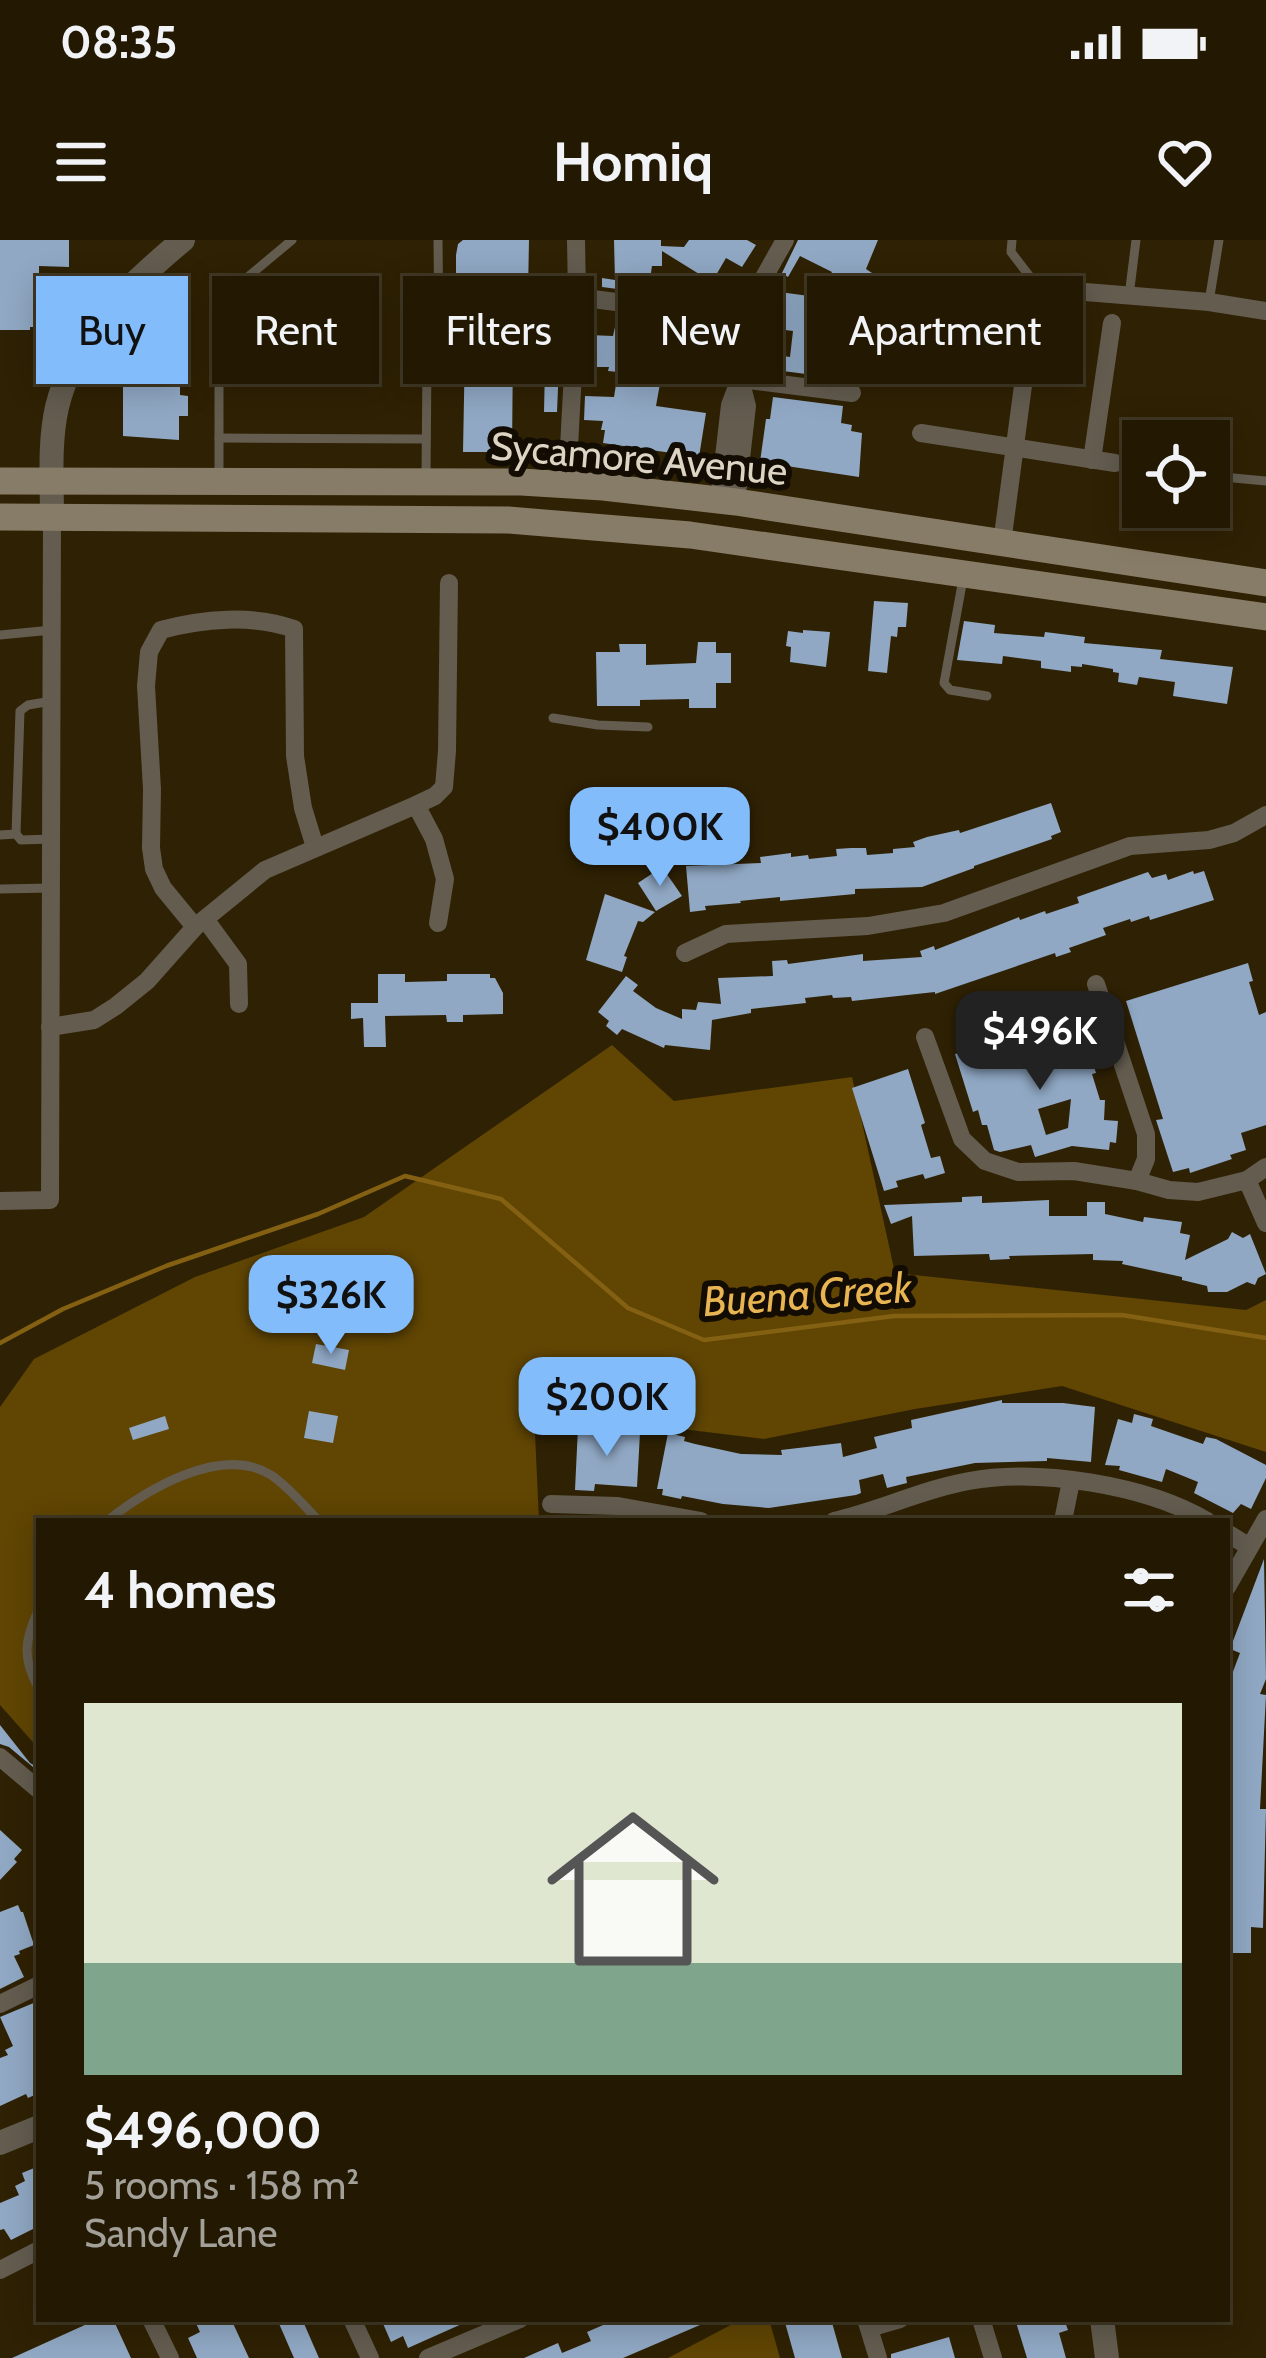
<!DOCTYPE html>
<meta charset="utf-8">
<style>
body{margin:0;font-family:Cabin,sans-serif;background:#2b220c;color:#f1f3f6;height:100vh;display:flex;flex-direction:column;font-size:45px;white-space:nowrap}
*{box-sizing:border-box;margin:0}
p{font-size:39px;color:#a3a099}
.icon{flex:none;width:66px;height:66px;fill:none;stroke:currentColor;stroke-width:2;stroke-linecap:round;stroke-linejoin:round}
.map{position:relative;flex:1;overflow:hidden}
.side{position:absolute;left:36px;top:1278px;width:1194px;height:804px;display:flex;flex-direction:column;background:#231902;border-radius:0px;box-shadow:0 6px 30px #0003,0 0 0 3px #403824}
.side>*{flex:none}
.hud{position:absolute;left:36px;top:36px;width:1194px;height:108px;display:flex;gap:24px}
.tools{position:absolute;left:1122px;top:180px;display:grid;gap:24px}
.tools a{display:grid;place-items:center;width:108px;height:108px;border-radius:0px;background:#231902;box-shadow:0 6px 30px #0003,0 0 0 3px #403824;font-size:60px}
.price{position:absolute;translate:-50% -102px;padding:0 27px;border-radius:24px;background:#83bcfb;color:#111;font-size:39px;line-height:78px;filter:drop-shadow(0 3px 6px #0008)}
.price::after{content:'';position:absolute;left:50%;top:72px;width:36px;height:27px;margin-left:-18px;background:inherit;clip-path:polygon(0 0,100% 0,50% 100%)}
.price.active{background:#222;color:#fff}
ul{padding:0;list-style:none}
li{display:grid;align-content:center;gap:24px;height:636px;padding:0 48px}
li+li{border-top:3px solid #403824}
li span{display:grid;place-items:center;height:372px;border-radius:0px;color:#555}
li>.icon{margin-inline-start:auto}
span .icon{width:216px;height:216px;fill:#fffc;stroke-width:1}
li b{font-size:51px}
h2{display:flex;justify-content:space-between;align-items:center;height:144px;padding:0 48px;font-size:51px}
.chip{padding:0 42px;border-radius:0px;background:#231902;box-shadow:0 6px 30px #0003,0 0 0 3px #403824;font-size:42px;line-height:108px}
.chip.active{background:#83bcfb;color:#111}
.status{display:flex;justify-content:space-between;align-items:center;height:84px;padding:0 60px;background:#231902;direction:ltr}
.status svg{height:33px;fill:currentColor}
header{display:flex;justify-content:space-between;align-items:center;height:156px;padding:0 48px;background:#231902;font-size:54px;font-weight:700}
.map>svg:first-child{display:block}
.green{fill:#604503}
.lines{fill:none;stroke-linecap:round;stroke-linejoin:round}
.stream{stroke:#846112;stroke-width:4.5}
.building{fill:#90a8c4;fill-rule:evenodd}
.service{stroke:#635c4f;stroke-width:9}
.minor{stroke:#635c4f;stroke-width:18}
.tertiary{stroke:#635c4f;stroke-width:24}
.secondary{stroke:#877c67;stroke-width:27}
.labels{text-anchor:middle;dominant-baseline:central;stroke-width:12;stroke-linejoin:round;paint-order:stroke}
.street-label{font-size:39px;fill:#ddd4c4;stroke:#120c02}
.water-label{font-size:42px;font-style:italic;fill:#e8b552;stroke:#120c02}
</style>
<div class="status"><b>08:35</b><svg viewBox="0 0 49 12"><path d="M0 12V9h3v3zM5 12V6h3v6zM10 12V3h3v9zM15 12V0h3v12zM26 1h20v11H26zM47 4h2v5h-2z"/></svg></div>
<header><svg class="icon" aria-label="menu" viewBox="0 0 24 24"><path d="M4 6h16M4 12h16M4 18h16"/></svg>Homiq<svg class="icon" aria-label="heart" viewBox="0 0 24 24"><path d="M12 20l-8-8c-3-5 5-10 8-4 3-6 11-1 8 4z"/></svg></header>
<div class="map">
<svg width="1266" height="2118" viewBox="0 0 1266 2118">
<rect width="100%" height="100%" fill="#2f2103"/>
<g class="green">
<polygon points="612,805 674,861 852,837 895,1033 1246,1070 1266,1060 1266,1212 1062,1146 915,1169 764,1199 534,1171 539,1281 39,1281 39,1509 0,1465 0,1167 34,1119 195,1037 364,977"/>
<polygon points="742,2079 769,2079 780,2118 668,2118"/>
</g>
<g class="lines">
<polyline class="stream" points="0,1103 63,1069 166,1026 318,974 405,936 501,959 628,1068 704,1100 894,1076 1122,1075 1266,1098"/>
</g>
<g class="building">
<polygon points="0,0 69,0 69,27 39,26 39,87 30,87 30,90 0,90"/>
<polygon points="463,0 529,0 528,53 562,53 557,172 544,172 546,81 524,87 506,87 513,105 512,212 463,212 465,104 470,91 456,82 456,15 458,4"/>
<polygon points="614,0 661,0 661,6 684,7 689,0 747,0 756,5 742,27 726,18 712,42 662,11 662,26 652,26 648,53 602,47 602,38 615,40"/>
<polygon points="798,0 878,0 866,29 872,33 860,64 867,65 866,72 870,72 869,77 874,77 870,102 866,101 860,112 850,111 845,139 767,129 769,114 790,117 793,91 785,90 786,85 763,82 766,61 772,51 824,58 819,56 832,32 800,16 788,37 782,33"/>
<polygon points="626,77 645,79 644,85 662,88 661,95 710,101 704,145 661,138 656,166 706,173 699,217 603,203 605,190 601,190 603,181 584,180 585,156 614,157 618,132 608,131 609,127 587,127 589,95 613,96 615,87 624,88"/>
<polygon points="148,103 172,103 172,109 180,109 180,155 188,156 188,176 179,176 179,200 123,196 123,143 135,143 136,119 148,120"/>
<polygon points="773,157 843,166 841,183 852,185 851,191 862,193 859,237 760,222 766,179 770,179"/>
<polygon points="874,361 908,363 906,387 898,387 897,397 891,396 887,433 868,431"/>
<polygon points="964,381 995,385 994,393 1044,397 1045,392 1085,397 1084,403 1162,410 1160,419 1233,427 1227,464 1173,456 1175,442 1139,437 1137,445 1118,442 1119,433 1113,432 1113,429 1082,424 1082,427 1071,426 1071,432 1041,428 1041,421 1003,416 1002,424 957,420"/>
<polygon points="803,390 830,392 826,427 790,422 791,407 786,406 788,391 803,393"/>
<polygon points="698,402 716,402 716,413 731,413 731,443 716,443 716,468 689,468 689,459 640,460 640,466 597,466 596,412 620,412 619,404 646,404 646,425 696,423"/>
<polygon points="1051,563 1061,592 1051,596 1052,599 974,626 974,628 922,647 855,649 855,654 780,661 780,657 740,661 741,663 705,666 706,670 690,672 686,626 761,623 760,617 791,613 791,617 808,615 809,619 837,616 836,609 851,608 866,608 867,615 893,613 893,609 915,607 913,602 927,597 959,590 960,593"/>
<polygon points="662,627 682,656 656,671 638,643"/>
<polygon points="1193,631 1194,634 1204,631 1214,660 1150,680 1149,676 1131,682 1130,679 1103,688 1106,695 1069,708 1071,712 1056,717 1055,713 935,754 935,752 852,761 851,757 833,758 832,755 805,758 806,763 751,769 751,773 712,780 710,810 665,805 664,808 622,789 617,795 606,786 609,781 598,772 626,736 638,745 633,751 656,768 682,779 682,769 696,770 698,762 721,764 718,738 773,736 772,721 787,720 788,724 863,714 863,721 922,717 920,711 934,706 935,710 1019,677 1020,680 1045,671 1046,674 1079,663 1077,657 1148,632 1152,638 1166,634 1168,640"/>
<polygon points="605,654 655,672 643,682 638,681 624,716 627,717 622,732 586,720"/>
<polygon points="1248,723 1253,741 1249,742 1259,775 1266,772 1266,885 1241,893 1246,910 1230,915 1232,919 1190,933 1189,928 1173,932 1156,880 1163,879 1126,761"/>
<polygon points="378,734 405,734 405,742 447,741 447,734 490,734 490,738 495,738 503,753 503,774 463,775 463,782 447,782 446,775 385,776 386,807 364,807 363,778 351,779 351,763 378,763"/>
<path d="M1078,776L1096,833L1092,834L1100,860H1105L1104,880L1118,881L1116,903L1110,902L1109,910L1072,906L1035,917L1031,905L1000,912L994,910L987,885H982L978,870L973,872L955,814L976,808L980,819L1025,805L1022,794ZM1071,859L1068,888L1046,895L1038,869Z"/>
<polygon points="908,829 925,883 921,885 931,918 940,916 945,933 925,939 923,934 896,941 898,947 884,951 852,848"/>
<polygon points="982,956 982,963 1049,960 1049,976 1087,976 1087,962 1105,962 1105,974 1143,982 1144,977 1182,982 1180,993 1190,995 1185,1020 1228,999 1232,992 1243,998 1250,994 1266,1034 1258,1038 1255,1045 1247,1042 1227,1052 1208,1052 1207,1046 1182,1040 1182,1037 1122,1024 1123,1021 1093,1020 1093,1014 1009,1016 1010,1019 990,1020 989,1014 914,1016 912,976 891,984 884,965 962,962 962,957"/>
<polygon points="316,1104 349,1110 345,1130 312,1123"/>
<polygon points="1002,1160 1002,1163 1063,1163 1095,1167 1091,1222 1047,1218 1047,1221 975,1223 906,1237 907,1243 887,1248 883,1234 859,1240 861,1253 856,1255 769,1268 723,1264 682,1256 681,1259 662,1255 663,1249 657,1249 668,1193 685,1197 684,1201 695,1204 741,1214 782,1215 781,1210 841,1203 843,1217 877,1208 874,1197 912,1188 911,1180"/>
<polygon points="309,1171 338,1176 333,1203 304,1198"/>
<polygon points="1134,1174 1153,1179 1151,1186 1203,1204 1206,1197 1216,1199 1266,1225 1266,1238 1251,1269 1241,1264 1233,1273 1194,1253 1198,1242 1166,1229 1162,1242 1119,1230 1120,1226 1105,1225 1118,1179 1132,1183"/>
<polygon points="165,1176 169,1189 133,1200 129,1188"/>
<polygon points="578,1187 640,1193 637,1247 595,1244 594,1251 575,1250"/>
<polygon points="1264,1319 1266,1439 1260,1454 1266,1455 1260,1569 1266,1569 1263,1688 1251,1687 1251,1713 1227,1713 1227,1436 1231,1437 1240,1413 1230,1409"/>
<polygon points="0,1485 30,1523 39,1528 39,1532 9,1507 0,1504"/>
<polygon points="0,1590 22,1610 14,1619 17,1622 0,1640"/>
<polygon points="18,1665 21,1672 23,1672 34,1705 19,1711 20,1714 14,1716 24,1737 0,1749 0,1672"/>
<polygon points="36,1762 39,1768 39,1853 28,1858 26,1854 0,1866 0,1818 8,1815 5,1810 13,1806 0,1777"/>
<polygon points="39,1926 39,1986 11,2000 4,1989 0,1990 0,1963 19,1955 15,1946 25,1941 22,1933"/>
<polygon points="98,2079 113,2079 131,2118 12,2118"/>
<polygon points="194,2079 231,2079 249,2118 197,2118 188,2098 200,2092"/>
<polygon points="277,2079 302,2079 319,2118 294,2118"/>
<polygon points="381,2079 473,2079 408,2108 403,2096 391,2102"/>
<polygon points="617,2079 714,2079 623,2118 524,2118 558,2103 562,2113 591,2101 587,2092"/>
<polygon points="784,2079 831,2079 842,2118 795,2118"/>
<polygon points="1015,2079 1064,2079 1068,2090 1059,2093 1066,2118 1027,2118"/>
<polygon points="949,2097 955,2118 891,2118 891,2114"/>
</g>
<g class="lines">
<g class="service">
<polyline points="1012,0 1011,12 1044,55"/>
<polyline points="1129,56 1136,0"/>
<polyline points="1209,62 1219,0"/>
<polyline points="948,78 1030,93"/>
<polyline points="219,198 426,199"/>
<polyline points="219,236 219,61 292,0"/>
<polyline points="1212,236 1266,241"/>
<polyline points="426,237 427,120 439,99 438,0"/>
<polyline points="1209,262 1217,185"/>
<polyline points="963,339 944,443 950,450 987,456"/>
<polyline points="0,395 52,390"/>
<polyline points="553,478 598,485 648,487"/>
<polyline points="16,594 20,471 28,465 52,461"/>
<polyline points="0,595 16,594 21,600 51,599"/>
<polyline points="0,649 51,648"/>
<path d="M107,1281C146,1250 221,1204 271,1235C289,1247 304,1266 319,1281"/>
<path d="M39,1369C24,1400 22,1419 39,1449"/>
</g>
<g class="minor">
<polyline points="576,0 577,57"/>
<polyline points="740,139 852,153"/>
<polyline points="921,193 1115,223"/>
<polyline points="1092,220 1112,83"/>
<polyline points="567,245 577,57 741,78 785,0"/>
<polyline points="719,260 730,165 740,139"/>
<polyline points="736,262 747,166 740,139 741,78"/>
<polyline points="1002,303 1030,93 1035,69 1044,55 1073,51 1209,62 1266,71"/>
<polyline points="416,565 434,599 445,639 438,683"/>
<polyline points="205,679 238,724 239,764"/>
<path d="M195,687L163,648L154,629L151,608L152,549L146,446L149,412L161,390C202,379 253,374 294,389L295,516L303,568L315,607"/>
<polyline points="685,713 726,694 868,686 944,673 1130,606 1209,600 1234,593 1266,575"/>
<polyline points="1096,744 1146,894 1146,919 1137,941"/>
<polyline points="50,787 94,780 116,766 147,741 195,687 265,630 416,565 435,556 444,547 447,511 449,343"/>
<polyline points="925,797 962,899 985,921 1018,932 1074,931 1137,941 1169,950 1198,952 1247,940 1266,927"/>
<polyline points="1247,940 1266,983"/>
<polyline points="0,961 50,960 52,278"/>
<polyline points="551,1264 618,1266 701,1281"/>
<path d="M834,1281C879,1271 923,1249 969,1241C1039,1228 1146,1245 1207,1281"/>
<polyline points="1063,1281 1071,1241"/>
<polyline points="1227,1293 1248,1306"/>
<polyline points="1227,1347 1266,1279"/>
<polyline points="0,1517 39,1550"/>
<polyline points="0,1764 39,1745"/>
<polyline points="0,2030 39,2010"/>
<polyline points="151,2079 170,2118"/>
<polyline points="352,2079 370,2118"/>
<polyline points="866,2079 878,2118"/>
<polyline points="981,2079 993,2118"/>
<polyline points="869,2088 900,2079"/>
<polyline points="428,2118 520,2079"/>
</g>
<g class="tertiary">
<path d="M52,278C52,242 49,202 57,167C75,94 128,46 183,0"/>
<polyline points="0,1903 39,1887"/>
<polyline points="1102,2079 1107,2118"/>
</g>
<g class="secondary">
<polyline points="0,241 521,242 603,247 736,262 1266,343"/>
<polyline points="0,277 508,280 690,295 1266,377"/>
</g>
</g>
<g class="labels">
<g class="street-label">
<text transform="translate(639 218) rotate(5)">Sycamore Avenue</text>
</g>
<g class="water-label">
<text transform="translate(807 1054) rotate(-4)">Buena Creek</text>
</g>
</g>
</svg>
<div class="tools">
<a><svg class="icon" aria-label="locate" viewBox="0 0 24 24"><circle cx="12" cy="12" r="6"/><path d="M12 2v4M12 18v4M2 12h4M18 12h4"/></svg></a>
</div>
<b class="price" style="left:660px;top:649px">$400K</b>
<b class="price active" style="left:1040px;top:853px">$496K</b>
<b class="price" style="left:331px;top:1117px">$326K</b>
<b class="price" style="left:607px;top:1219px">$200K</b>
<div class="hud">
<a class="chip active">Buy</a>
<a class="chip">Rent</a>
<a class="chip">Filters</a>
<a class="chip">New</a>
<a class="chip">Apartment</a>
</div>
<section class="side">
<h2>4 homes<svg class="icon" aria-label="filters" viewBox="0 0 24 24"><path d="M4 7h16M4 17h16"/><circle cx="9" cy="7" r="2"/><circle cx="15" cy="17" r="2"/></svg></h2>
<ul>
<li><span style="background:linear-gradient(#dfe7d0 70%,#7fa58c 0)"><svg class="icon" aria-label="home" viewBox="0 0 24 24"><path d="M3 11l9-7 9 7M6 9v11h12V9"/></svg></span><div><b>$496,000</b><p>5 rooms · 158 m²</p><p>Sandy Lane</p></div></li>
</ul>
</section>
</div>
